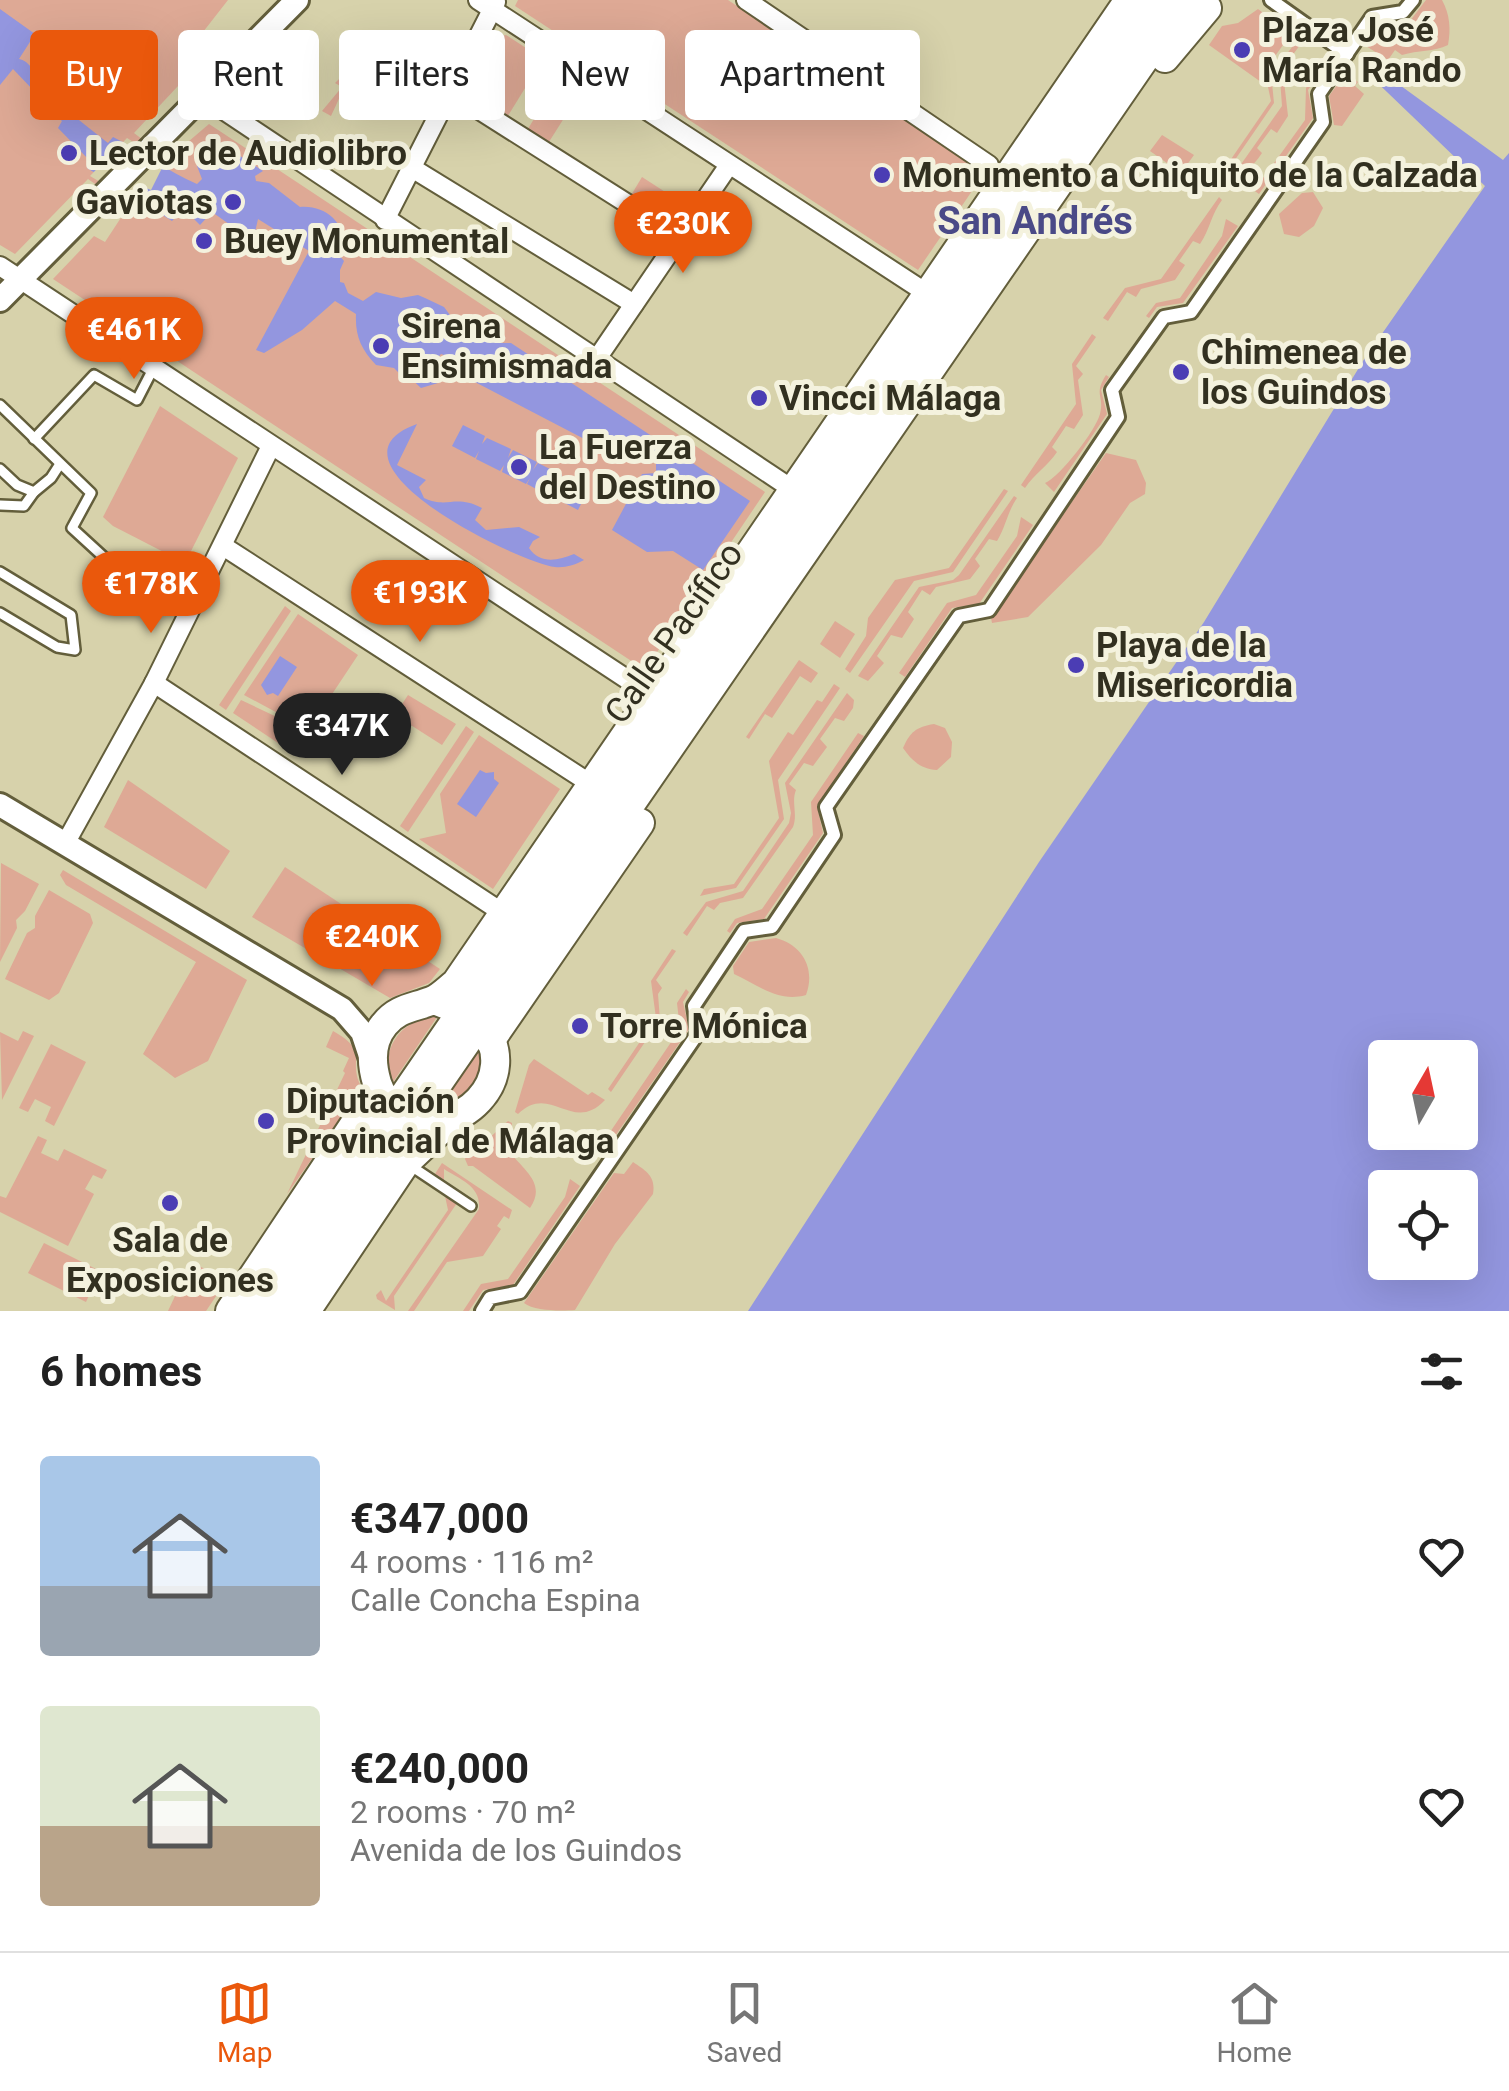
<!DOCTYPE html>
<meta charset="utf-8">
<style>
body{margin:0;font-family:Roboto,sans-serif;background:#f6f6f6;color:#222;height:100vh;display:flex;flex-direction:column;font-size:38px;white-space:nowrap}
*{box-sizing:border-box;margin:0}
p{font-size:32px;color:#767676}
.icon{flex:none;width:55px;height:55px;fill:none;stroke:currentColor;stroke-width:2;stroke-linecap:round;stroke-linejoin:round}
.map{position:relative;height:1311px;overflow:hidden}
.panel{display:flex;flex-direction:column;background:#fff;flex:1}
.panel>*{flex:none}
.guide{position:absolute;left:30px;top:30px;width:1000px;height:90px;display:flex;gap:20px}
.needle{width:65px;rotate:9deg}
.tools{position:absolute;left:1368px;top:1040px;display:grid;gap:20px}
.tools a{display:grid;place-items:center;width:110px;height:110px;border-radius:10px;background:#fff;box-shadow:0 10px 40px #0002;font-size:50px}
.price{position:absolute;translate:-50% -85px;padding:0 22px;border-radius:35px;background:#ea580c;color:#fff;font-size:32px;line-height:65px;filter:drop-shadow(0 2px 5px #0008)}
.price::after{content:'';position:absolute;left:50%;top:60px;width:30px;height:22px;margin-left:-15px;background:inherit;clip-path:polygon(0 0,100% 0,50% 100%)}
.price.selected{background:#222;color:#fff}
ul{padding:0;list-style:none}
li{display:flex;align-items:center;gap:30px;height:250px;padding:0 40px}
li span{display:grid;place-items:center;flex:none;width:280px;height:200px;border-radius:10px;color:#555}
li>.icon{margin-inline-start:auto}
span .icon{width:120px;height:120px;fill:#fffc;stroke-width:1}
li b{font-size:42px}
h2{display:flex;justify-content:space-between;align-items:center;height:120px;padding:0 40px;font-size:42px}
.pill{padding:0 35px;border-radius:10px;background:#fff;box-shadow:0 10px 40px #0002;font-size:35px;line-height:90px}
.pill.selected{background:#ea580c;color:#fff}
.tabs{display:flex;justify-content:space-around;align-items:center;height:140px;border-top:2px solid #e0e0e0;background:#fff;font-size:28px;color:#767676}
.tabs a{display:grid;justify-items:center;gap:5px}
.tabs .selected{color:#ea580c}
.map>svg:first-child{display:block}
.green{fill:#dea995}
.water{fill:#9396df;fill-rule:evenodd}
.pier{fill:#d7d2ab}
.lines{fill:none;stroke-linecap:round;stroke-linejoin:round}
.service-casing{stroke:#635e3b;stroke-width:14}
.pedestrian-casing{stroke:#635e3b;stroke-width:18}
.minor-casing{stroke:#635e3b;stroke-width:22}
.secondary-casing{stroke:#635e3b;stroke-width:28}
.primary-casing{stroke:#635e3b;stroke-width:32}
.service{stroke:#fff;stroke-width:9}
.pedestrian{stroke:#fff;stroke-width:12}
.minor{stroke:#fff;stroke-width:18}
.secondary{stroke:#fff;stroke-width:22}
.primary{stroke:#fff;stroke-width:28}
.poi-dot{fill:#4b3db4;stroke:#f4f2de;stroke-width:4}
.labels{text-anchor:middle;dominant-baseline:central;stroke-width:10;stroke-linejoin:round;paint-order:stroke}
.poi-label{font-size:35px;font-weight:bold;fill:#323020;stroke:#f4f2de;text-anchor:start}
.street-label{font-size:35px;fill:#323020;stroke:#f4f2de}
.neighbourhood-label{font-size:38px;font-weight:bold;fill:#4a4a87;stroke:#f4f2de}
</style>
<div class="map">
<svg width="1509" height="1311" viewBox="0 0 1509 1311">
<rect width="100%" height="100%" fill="#d7d2ab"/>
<g class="green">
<polygon points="0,0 228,0 196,41 208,54 134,133 168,159 209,124 765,492 645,670 53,279 94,236 105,242 128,207 88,179 15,254 0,245"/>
<polygon points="518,0 728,0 985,172 918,270 515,6"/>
<path d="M1426,0H1442C1450,15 1451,29 1448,45C1434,52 1418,50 1402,55L1395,50L1388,60L1366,46L1381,25L1410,21Z"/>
<polygon points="1258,9 1291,34 1270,63 1274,103 1219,183 1216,181 1271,101 1268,87 1209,45 1222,26 1238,23"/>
<polygon points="506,35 543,59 506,119 472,99 470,92 498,37"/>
<path d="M1299,38L1303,41L1283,68L1289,74L1284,81L1288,116L1277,133L1271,129L1257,148L1262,153C1252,169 1240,174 1229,189L1225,187L1282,106L1279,64Z"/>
<polygon points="378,41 352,92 344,88 331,116 322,111 342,87 335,83"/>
<polygon points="1327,59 1329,61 1308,90 1313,118 1259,194 1249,187 1250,185 1264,177 1305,120 1306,88"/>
<polygon points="1346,73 1358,82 1355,86 1364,94 1342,126 1334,125 1329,96"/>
<polygon points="545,101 566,115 547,145 526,132"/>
<polygon points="1162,135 1194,155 1181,173 1150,151"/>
<polygon points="642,177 673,197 662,217 630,197"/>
<polygon points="1313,192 1323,208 1314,226 1299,237 1284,234 1279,214 1302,193"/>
<path d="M1219,197L1222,200C1211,215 1210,229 1200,244L1193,241L1179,261L1185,265L1175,280L1141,289L1136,297L1127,292L1108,321L1103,318L1125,288L1161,279Z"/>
<polygon points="1226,219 1238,226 1183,303 1157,307 1149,318 1146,316 1156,303 1180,298 1222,236"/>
<path d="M1092,334L1096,337L1076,366L1083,374L1078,380L1083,415L1074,429L1066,426L1052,447L1057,452C1047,467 1035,473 1025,488L1021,485L1076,404L1072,364Z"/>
<path d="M1106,375L1109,377L1101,390L1107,414L1054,492L1045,483C1060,477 1096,430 1100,414C1105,396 1093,395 1106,375Z"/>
<polygon points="160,406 238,458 185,563 113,526 103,517"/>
<polygon points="1106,453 1136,460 1146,483 1145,494 1130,503 1101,545 1028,617 992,623 991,618"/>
<polygon points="1004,489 1008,491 953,572 914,581 850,673 845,669 866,636 868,618 895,580 949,568"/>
<path d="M1014,496L1017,498C1007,513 1006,526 997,541L989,539L975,559L980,566L970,579L936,587L930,595L922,590L908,612L914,619L902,638L891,635L877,656L884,663L868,681L858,676L919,587L953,580L959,575Z"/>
<polygon points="1021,517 1033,525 979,604 952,608 905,677 899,673 947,603 976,595 1017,536"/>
<polygon points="285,606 291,611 226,710 219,705"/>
<polygon points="298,614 358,655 293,753 233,713 241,700 279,718 281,732 294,730 292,716 285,717 244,695"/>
<polygon points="835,621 855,634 840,658 820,644"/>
<polygon points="799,660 818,673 811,683 800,676 772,718 765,714 749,739 746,737"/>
<polygon points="834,684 840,688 778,780 784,819 736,888 700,896 704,889 734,884 779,818 769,761 788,732 793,735 817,700 822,702"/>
<path d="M847,693L854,700L853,708L844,721L835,718L820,739L827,747L813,766L804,763L789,784L796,790C791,802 798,814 793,827L743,898L720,903L714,910L707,906L687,936L683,933L706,902L743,891L789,823L791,813L785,783Z"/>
<polygon points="408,695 456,724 442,745 395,715"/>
<path d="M934,724L945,728L952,742L951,757L937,770C921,769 912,761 903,748C910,732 916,727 934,724Z"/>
<polygon points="466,726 474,732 408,832 400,826"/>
<polygon points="858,733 864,736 817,806 823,833 764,919 737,923 730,933 727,931 735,919 762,909 813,835 811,802"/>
<polygon points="479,735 560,789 493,889 419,839 446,833 440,794"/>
<polygon points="128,780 230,851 206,889 104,827"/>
<polygon points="1,863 39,884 25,911 16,920 17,928 0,962"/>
<polygon points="285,867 440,969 429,983 390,998 252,917"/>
<polygon points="63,870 247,980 208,1061 175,1078 143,1054 196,962 66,885 60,875"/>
<polygon points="49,890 90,914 93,923 59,993 49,1000 5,979 27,933 35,928 35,916"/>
<path d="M776,938C802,945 816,968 806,995C778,1003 758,985 734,974L733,966L749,942Z"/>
<polygon points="672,949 676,951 656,980 662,988 658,994 660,1020 611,1092 608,1089 656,1018 651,981"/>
<polygon points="686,989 689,992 683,1002 689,1029 602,1155 593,1149 593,1145 606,1138 680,1029 677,1003"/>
<path d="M431,1016L437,1017L393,1082C378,1051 400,1022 431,1016Z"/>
<polygon points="23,1031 34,1036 2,1100 0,1032 18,1041"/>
<path d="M333,1031C372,1053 346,1059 362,1088L287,1194L345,1073L343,1071L349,1058L326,1047Z"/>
<polygon points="51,1044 86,1062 54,1126 45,1121 51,1107 35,1099 28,1112 19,1108"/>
<polygon points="480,1045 484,1055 474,1095 433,1112"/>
<path d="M534,1059L588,1095L592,1092L605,1100C572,1135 551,1082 518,1114L515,1112L529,1065Z"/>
<path d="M508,1121L512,1123L510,1152C523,1170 547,1183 530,1208L473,1166H468L465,1159L469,1149L486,1141Z"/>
<polygon points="38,1136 47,1140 41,1153 58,1161 64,1149 107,1170 102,1179 93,1175 85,1189 94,1194 68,1246 0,1212 0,1196 6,1198"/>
<path d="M633,1162C646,1171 656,1176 653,1194L615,1244L575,1310C560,1311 534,1311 524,1303L614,1173L624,1174Z"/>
<path d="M442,1163L512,1210L509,1219L504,1216L497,1226L501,1229L483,1256L447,1262L414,1311H408L479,1209C481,1186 461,1180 444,1169V1180L435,1174Z"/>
<polygon points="570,1179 580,1186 513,1285 483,1290 469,1311 463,1311 481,1284 508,1279 565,1197"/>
<polygon points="445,1196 457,1203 394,1296 395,1310 377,1299 376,1295 381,1290 386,1301 448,1210"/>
<polygon points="44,1243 100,1271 86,1302 28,1273"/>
<polygon points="191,1262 227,1280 206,1311 168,1311"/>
</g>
<g class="water">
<path d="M0,9L35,34L19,59C30,60 37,78 48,90C65,111 87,126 108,143L113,137C142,151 168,172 197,184L202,179L197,166L206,156L203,151L219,142L263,171L255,176L256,181L269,183L300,207C325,205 345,222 345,248H340L339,255L344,261L340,270V282L344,283L348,293L363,301L376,292L401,298L418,295L425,298L444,307L450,315L479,332L489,329L498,334L501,343H511L750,501L703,570L673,551L647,552L612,530L642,474L656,473V462L627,444L621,446L615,455L473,381L474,375L470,364L441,354L435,361L442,374L438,383L421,388L403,371L399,373L394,368L376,365C361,349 355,336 356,314L335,301L302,330L264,353L256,350L309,251L258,219L253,241L212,212L200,225L193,218L188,204L172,221L87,168L92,163L58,128L62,121L51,113L48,116L35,92L13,69L0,85Z"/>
<path d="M1368,62L1503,160L1509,153V1311H748L1039,862L1204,622L1363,361L1485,186L1363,69ZM1385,1058H1460V1132H1385ZM1385,1188H1460V1262H1385Z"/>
<path d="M417,424L397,465L426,480L419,487L424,498C448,509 455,494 482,508L475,520L486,530L519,527L540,537L533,541L529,548C540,564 557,561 574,554L584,560C575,565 565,568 555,567C516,562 312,461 417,424Z"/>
<polygon points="463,425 485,436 482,444 487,438 511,449 508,458 513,450 537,462 533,470 538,463 562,475 559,484 564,476 589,488 578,510 553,497 556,490 551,497 527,484 530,478 526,484 502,472 504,465 500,471 476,459 479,451 475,458 452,446"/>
<polygon points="280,656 297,667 278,696 273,693 267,695 261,685"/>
<polygon points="480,770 486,773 494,772 494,779 499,783 476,817 457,804"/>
</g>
<polygon class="pier" points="127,138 165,162 151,190 141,186 135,195 162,214 159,217 90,176"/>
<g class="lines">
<defs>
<g id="service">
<polyline points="0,405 91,493 72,528 108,561"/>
<polyline points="34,439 94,375 137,400 154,367"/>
<polyline points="0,469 17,485 34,492 51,478 60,464"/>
<polyline points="0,505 24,506 34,492"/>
<polyline points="0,572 71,615 75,650 57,647 0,613"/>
<polyline points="408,1164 471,1206"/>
</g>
<g id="pedestrian">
<polyline points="1271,0 1347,54"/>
<polyline points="482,1311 490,1298 520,1292 698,1033 694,1006 744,931 772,927 834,835 826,807 959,616 989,610 1118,417 1112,390 1164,317 1191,312 1323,122 1319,94 1372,17 1403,12 1413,0"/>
</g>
<g id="minor">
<polyline points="478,0 928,294"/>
<polyline points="746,0 989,165"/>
<polyline points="451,92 680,237"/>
<polyline points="201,95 792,489"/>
<polyline points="412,168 634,304"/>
<polyline points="385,220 496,2"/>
<polyline points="0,266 651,695"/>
<polyline points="596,360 729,165"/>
<polyline points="223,546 591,784"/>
<polyline points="154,683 503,913"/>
<polyline points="65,844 154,683 271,446"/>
</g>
<g id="secondary">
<polyline points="0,300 297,0"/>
<polyline points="0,805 342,1009 362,1032 372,1062"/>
</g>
<g id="primary">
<polyline points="1165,58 1207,8"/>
<path d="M434,1000C449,1006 470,1012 481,1025C525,1075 458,1146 401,1112C390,1106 380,1094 377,1083C371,1063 370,1042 384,1025C397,1008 413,1008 431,1001C440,998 448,989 456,983L1129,0"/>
<polyline points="490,1041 640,823"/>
<polyline points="230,1311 378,1089"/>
<polyline points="256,1311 1157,0"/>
<polyline points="281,1311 1185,0"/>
<polyline points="306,1311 406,1162 452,1119"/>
</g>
</defs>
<use href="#service" class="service-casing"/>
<use href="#pedestrian" class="pedestrian-casing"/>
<use href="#minor" class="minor-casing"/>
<use href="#secondary" class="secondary-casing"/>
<use href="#primary" class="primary-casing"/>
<use href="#service" class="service"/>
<use href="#pedestrian" class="pedestrian"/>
<use href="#minor" class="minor"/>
<use href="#secondary" class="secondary"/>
<use href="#primary" class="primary"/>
</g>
<g class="poi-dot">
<circle cx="1242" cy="50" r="10"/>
<circle cx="69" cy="153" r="10"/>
<circle cx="882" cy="175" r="10"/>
<circle cx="233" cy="202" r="10"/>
<circle cx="204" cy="241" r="10"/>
<circle cx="381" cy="346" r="10"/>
<circle cx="1181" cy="372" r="10"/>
<circle cx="759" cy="398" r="10"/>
<circle cx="519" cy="467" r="10"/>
<circle cx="1076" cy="665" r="10"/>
<circle cx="580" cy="1026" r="10"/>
<circle cx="266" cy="1121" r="10"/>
<circle cx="170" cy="1203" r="10"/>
</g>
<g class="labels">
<g class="poi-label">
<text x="1262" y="30">Plaza José<tspan x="1262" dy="40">María Rando</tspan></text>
<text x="89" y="153">Lector de Audiolibro</text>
<text x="902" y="175">Monumento a Chiquito de la Calzada</text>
<text x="213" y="202" text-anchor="end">Gaviotas</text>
<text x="224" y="241">Buey Monumental</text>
<text x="401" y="326">Sirena<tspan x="401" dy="40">Ensimismada</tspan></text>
<text x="1201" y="352">Chimenea de<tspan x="1201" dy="40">los Guindos</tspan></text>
<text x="779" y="398">Vincci Málaga</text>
<text x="539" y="447">La Fuerza<tspan x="539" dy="40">del Destino</tspan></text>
<text x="1096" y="645">Playa de la<tspan x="1096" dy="40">Misericordia</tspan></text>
<text x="600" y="1026">Torre Mónica</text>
<text x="286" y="1101">Diputación<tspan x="286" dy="40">Provincial de Málaga</tspan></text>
<text x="170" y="1240" text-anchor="middle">Sala de<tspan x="170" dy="40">Exposiciones</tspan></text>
</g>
<g class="street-label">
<text transform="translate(674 633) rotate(-55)">Calle Pacífico</text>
</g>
<g class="neighbourhood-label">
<text x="1035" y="221">San Andrés</text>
</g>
</g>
</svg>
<div class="tools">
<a><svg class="needle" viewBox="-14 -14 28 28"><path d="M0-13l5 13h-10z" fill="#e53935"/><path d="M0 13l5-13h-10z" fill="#767676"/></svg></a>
<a><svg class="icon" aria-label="locate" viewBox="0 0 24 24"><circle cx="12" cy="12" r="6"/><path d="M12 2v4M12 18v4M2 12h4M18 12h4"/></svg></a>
</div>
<b class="price" style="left:683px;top:276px">€230K</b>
<b class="price" style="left:134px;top:382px">€461K</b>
<b class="price" style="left:151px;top:636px">€178K</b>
<b class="price" style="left:420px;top:645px">€193K</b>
<b class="price selected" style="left:342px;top:778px">€347K</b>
<b class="price" style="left:372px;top:989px">€240K</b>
<div class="guide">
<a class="pill selected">Buy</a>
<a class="pill">Rent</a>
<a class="pill">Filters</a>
<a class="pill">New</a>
<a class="pill">Apartment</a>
</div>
</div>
<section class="panel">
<h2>6 homes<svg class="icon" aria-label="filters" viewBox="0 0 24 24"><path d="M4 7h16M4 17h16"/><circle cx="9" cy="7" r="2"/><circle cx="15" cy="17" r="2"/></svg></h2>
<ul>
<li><span style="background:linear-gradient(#a9c7e8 65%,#9aa5b1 0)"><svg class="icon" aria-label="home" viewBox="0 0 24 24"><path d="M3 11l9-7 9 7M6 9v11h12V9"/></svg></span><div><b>€347,000</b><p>4 rooms · 116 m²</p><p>Calle Concha Espina</p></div><svg class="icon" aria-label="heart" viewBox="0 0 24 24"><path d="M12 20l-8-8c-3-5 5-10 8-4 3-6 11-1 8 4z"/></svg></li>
<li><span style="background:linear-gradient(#dfe7d0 60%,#b9a48a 0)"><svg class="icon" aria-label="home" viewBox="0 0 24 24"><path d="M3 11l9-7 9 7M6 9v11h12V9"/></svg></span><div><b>€240,000</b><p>2 rooms · 70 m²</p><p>Avenida de los Guindos</p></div><svg class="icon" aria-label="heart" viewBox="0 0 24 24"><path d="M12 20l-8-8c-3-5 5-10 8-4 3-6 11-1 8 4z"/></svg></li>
</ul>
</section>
<nav class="tabs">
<a class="selected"><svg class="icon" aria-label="map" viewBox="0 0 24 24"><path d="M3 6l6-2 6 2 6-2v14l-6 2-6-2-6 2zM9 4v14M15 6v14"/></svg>Map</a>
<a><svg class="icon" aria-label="saved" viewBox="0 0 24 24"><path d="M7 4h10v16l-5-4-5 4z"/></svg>Saved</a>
<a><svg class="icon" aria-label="home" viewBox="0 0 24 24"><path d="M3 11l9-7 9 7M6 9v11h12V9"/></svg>Home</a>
</nav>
